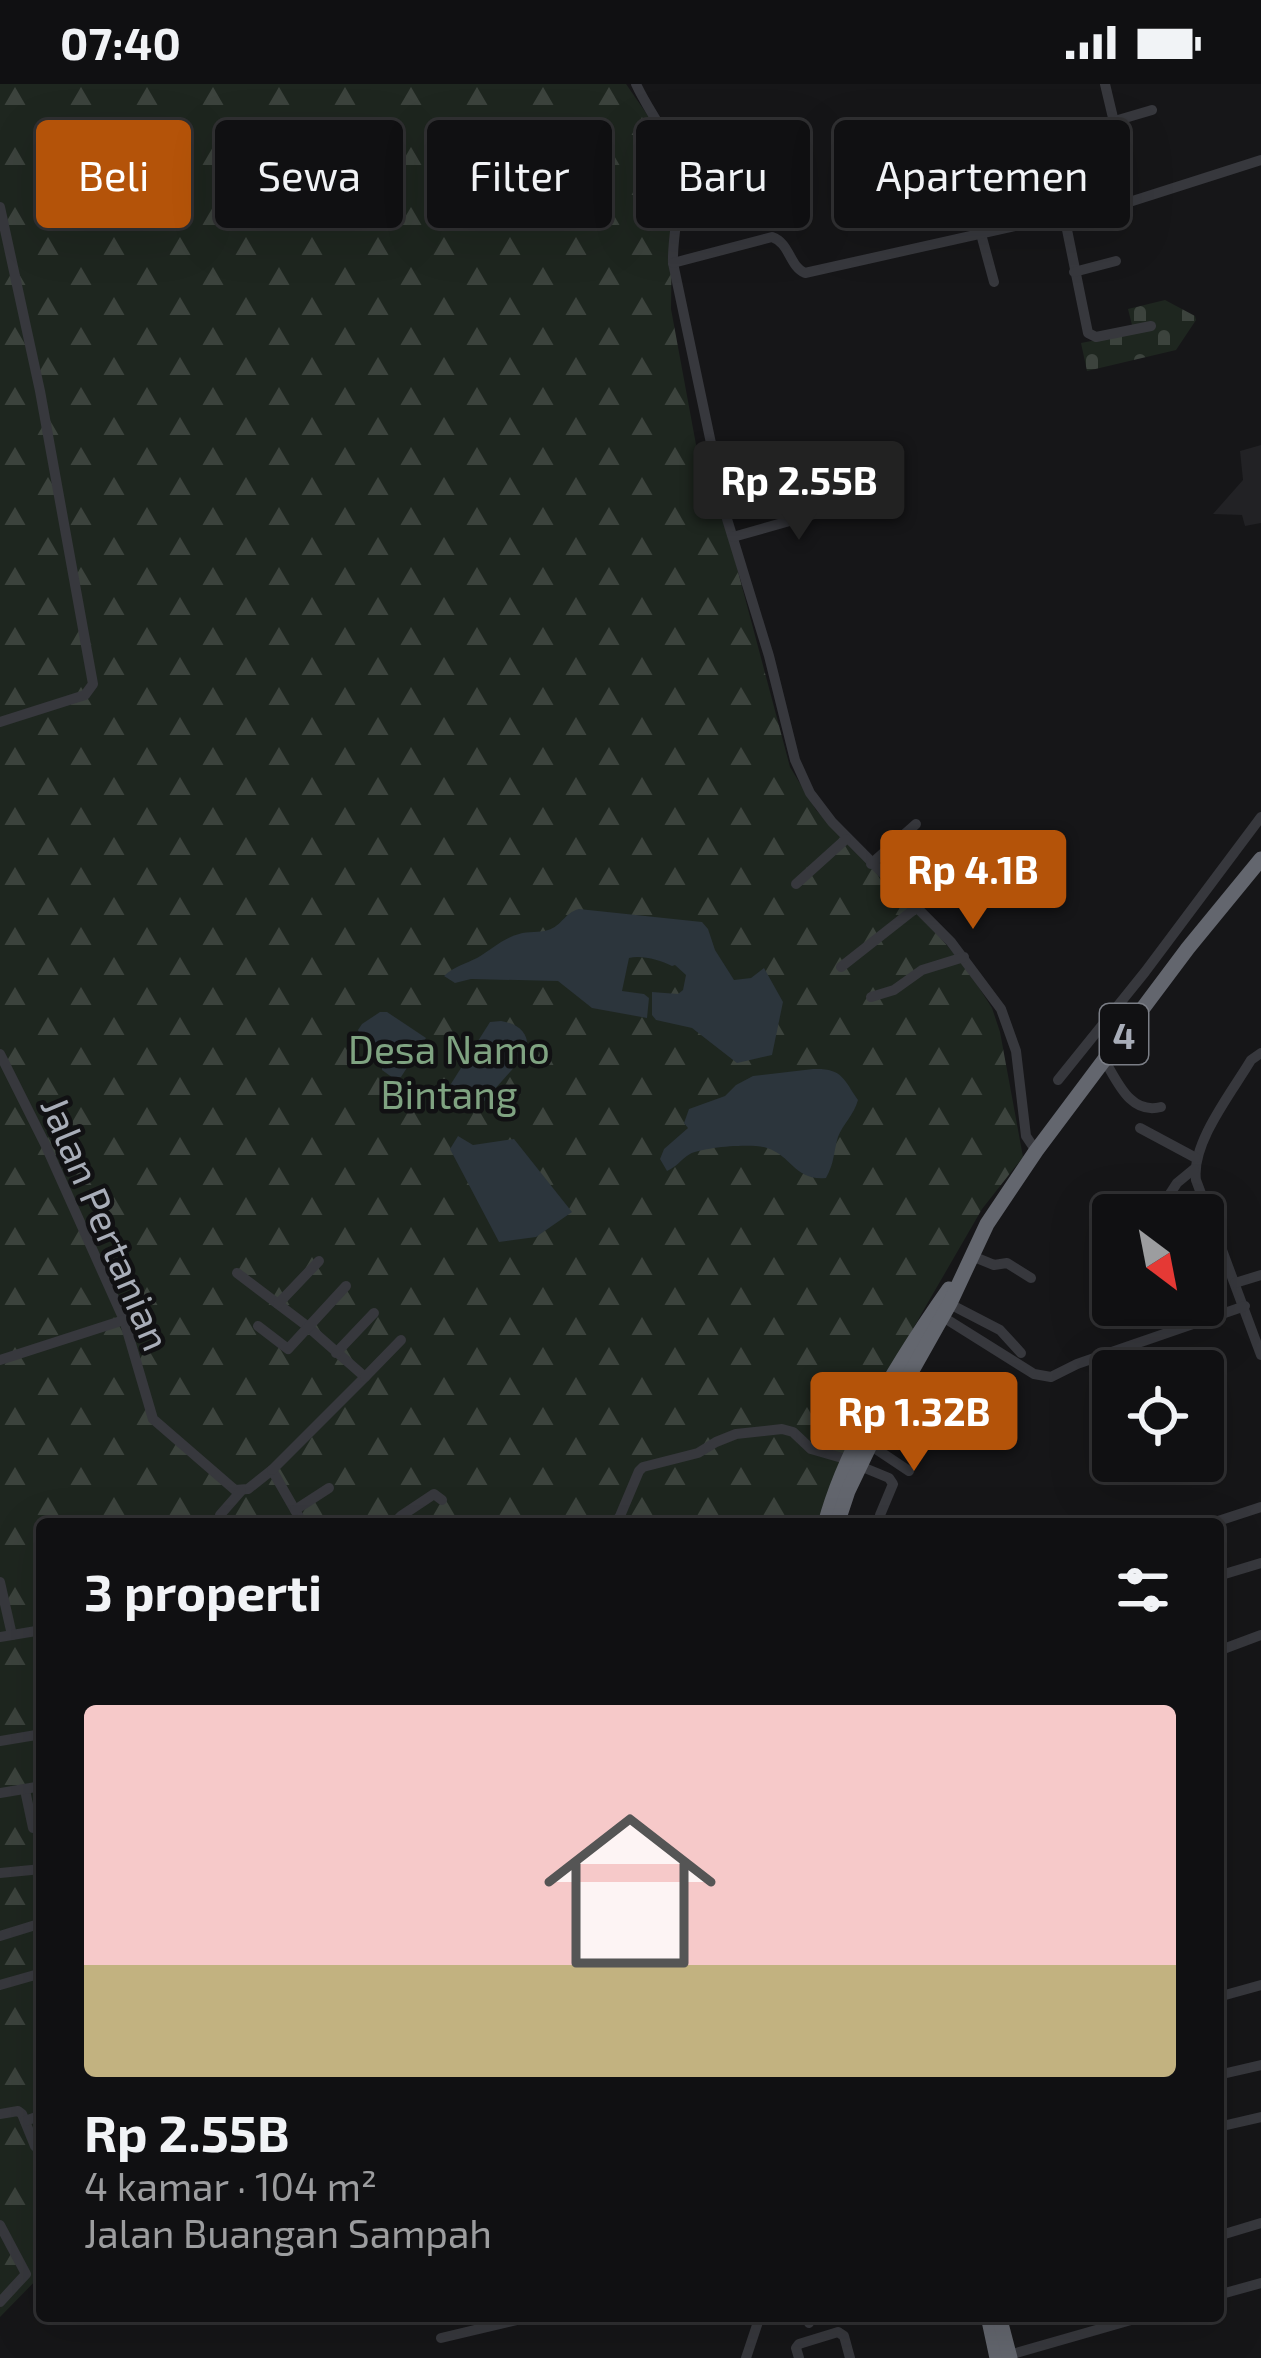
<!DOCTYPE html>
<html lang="id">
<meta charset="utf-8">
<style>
body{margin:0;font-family:"Exo 2",sans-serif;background:#1e1e20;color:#f1f3f6;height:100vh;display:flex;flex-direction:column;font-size:45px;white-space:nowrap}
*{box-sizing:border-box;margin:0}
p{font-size:39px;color:#9c9d9f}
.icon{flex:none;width:66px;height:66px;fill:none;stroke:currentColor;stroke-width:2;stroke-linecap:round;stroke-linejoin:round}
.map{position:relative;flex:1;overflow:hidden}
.side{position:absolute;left:36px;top:1434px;width:1188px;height:804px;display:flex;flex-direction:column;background:#101012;border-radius:12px;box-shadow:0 12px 48px #0002,0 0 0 3px #303032}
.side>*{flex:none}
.hud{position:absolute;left:36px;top:36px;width:1191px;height:108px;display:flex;gap:24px}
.needle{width:78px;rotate:148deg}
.controls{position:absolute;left:1092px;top:1110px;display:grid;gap:24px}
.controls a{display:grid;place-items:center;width:132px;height:132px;border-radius:12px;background:#101012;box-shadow:0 12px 48px #0002,0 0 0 3px #303032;font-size:60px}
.price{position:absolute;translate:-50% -102px;padding:0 27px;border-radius:12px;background:#b45309;color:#fff;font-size:39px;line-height:78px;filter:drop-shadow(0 3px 6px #0008)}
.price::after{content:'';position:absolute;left:50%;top:72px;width:36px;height:27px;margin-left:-18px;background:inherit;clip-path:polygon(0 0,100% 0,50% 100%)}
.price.selected{background:#222;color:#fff}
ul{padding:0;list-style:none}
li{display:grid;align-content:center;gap:24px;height:636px;padding:0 48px}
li+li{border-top:3px solid #303032}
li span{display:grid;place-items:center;height:372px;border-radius:12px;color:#555}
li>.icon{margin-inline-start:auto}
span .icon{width:216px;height:216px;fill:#fffc;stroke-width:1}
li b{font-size:51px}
h2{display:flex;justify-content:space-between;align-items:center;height:144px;padding:0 48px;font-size:51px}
.pill{padding:0 42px;border-radius:12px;background:#101012;box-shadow:0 12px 48px #0002,0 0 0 3px #303032;font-size:42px;line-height:108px}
.pill.selected{background:#b45309;color:#fff}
.status{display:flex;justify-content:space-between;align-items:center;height:84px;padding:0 60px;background:#101012;direction:ltr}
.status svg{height:33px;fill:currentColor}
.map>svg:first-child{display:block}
.built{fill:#222225}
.forest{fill:url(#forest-firs)}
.cemetery{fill:url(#cemetery-stones)}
.water{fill:#2c353c}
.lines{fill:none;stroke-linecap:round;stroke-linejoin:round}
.minor{stroke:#37383d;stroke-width:10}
.highway{stroke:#63666e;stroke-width:15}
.labels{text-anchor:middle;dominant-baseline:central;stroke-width:9;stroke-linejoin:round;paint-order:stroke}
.shield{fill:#111113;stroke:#7b7e86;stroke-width:3}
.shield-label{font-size:36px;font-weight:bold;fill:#a8adb8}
.park-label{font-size:39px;fill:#7fa381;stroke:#111113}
.street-label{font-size:39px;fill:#a8adb8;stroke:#111113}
</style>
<div class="status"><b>07:40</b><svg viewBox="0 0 49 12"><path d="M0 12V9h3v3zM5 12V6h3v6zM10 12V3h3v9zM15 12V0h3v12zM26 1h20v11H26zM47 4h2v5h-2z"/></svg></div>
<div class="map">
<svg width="1261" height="2274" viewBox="0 0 1261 2274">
<defs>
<pattern id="forest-firs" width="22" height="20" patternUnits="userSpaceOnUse" patternTransform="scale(3)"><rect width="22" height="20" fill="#1e261f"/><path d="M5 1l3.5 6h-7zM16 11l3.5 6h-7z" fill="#3c433d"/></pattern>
<pattern id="cemetery-stones" width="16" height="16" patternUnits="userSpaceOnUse" patternTransform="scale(3)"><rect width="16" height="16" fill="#1e261f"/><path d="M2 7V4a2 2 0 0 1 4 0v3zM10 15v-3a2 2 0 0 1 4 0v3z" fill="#3c433d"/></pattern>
</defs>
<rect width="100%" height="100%" fill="#161618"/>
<polygon class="built" points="1261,361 1261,439 1245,442 1242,431 1213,430 1243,396 1240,367"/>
<polygon class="forest" points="0,0 626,0 673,68 671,225 699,377 728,450 790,683 816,726 938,851 967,885 992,924 1000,948 1023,1073 982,1125 923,1227 853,1353 818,1440 42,1440 42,2190 0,2233"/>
<polygon class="cemetery" points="1165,216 1195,232 1196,236 1176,266 1087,287 1081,259 1134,249 1128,225"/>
<g class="water">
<path d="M579,825L702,838L708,845L715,866L734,896L751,894L764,884L783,918L772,971L737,979L692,944L656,936L652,931V908L678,910L683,906L686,891L675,881L672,882C660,876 642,871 629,874L622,907L644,910L649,914L647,934L592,924L558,897L471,895L455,899L444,892C455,882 465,880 477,874C491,866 503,854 519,850C528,847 539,849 548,846C562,842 564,829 579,825Z"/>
<polygon points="380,928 387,928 426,954 401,993 393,994 382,986 382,980 390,966 360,951 358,946 362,940"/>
<path d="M501,937C519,940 530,949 527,969L478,1024L449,1003L490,938Z"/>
<path d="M813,985C842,984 843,994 858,1016C854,1031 843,1040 838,1053C833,1069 835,1078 826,1094C795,1097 792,1072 767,1064C753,1059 703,1063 690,1070C681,1075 677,1083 667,1087L660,1075L664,1065L688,1044L684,1039L689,1025L725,1012L736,1001L753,992Z"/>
<polygon points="458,1052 473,1061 514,1055 572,1128 536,1153 499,1158 450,1065"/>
</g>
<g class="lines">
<g class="minor">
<path d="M636,0C650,31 676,59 679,94C681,122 672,151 673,179L727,435L769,572L795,676L810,709L832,738L951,858L1001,925L1016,967L1026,1052L1036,1067"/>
<polyline points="1105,0 1114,38"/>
<polyline points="1104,41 1120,121"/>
<polyline points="1003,70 1152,26"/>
<polyline points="0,123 40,307 93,600 85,611 0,638"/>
<polyline points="1064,131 1088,249 1096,253 1151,242"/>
<polyline points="981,150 994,198"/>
<path d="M673,179L772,153C790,159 789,182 805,189L1064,131L1120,121L1261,76"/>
<polyline points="1074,188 1116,177"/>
<polyline points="733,453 853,419"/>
<polyline points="871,780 916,740"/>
<polyline points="886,794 907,773"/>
<polyline points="796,800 846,755"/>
<polyline points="841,883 916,824"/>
<polyline points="871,913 894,906 922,886 964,873"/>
<path d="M1261,969L1251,976C1232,1008 1191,1059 1196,1096L1261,1271"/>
<polyline points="0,970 45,1060 124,1236 153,1335 235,1406 248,1405 272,1386 303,1440"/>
<path d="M1105,977C1118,999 1131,1031 1161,1023"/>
<polyline points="1058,996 1145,888 1261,733"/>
<polyline points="1140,1044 1196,1074"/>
<polyline points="1164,1119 1177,1099 1194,1085"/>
<polyline points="972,1172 994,1181 1007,1179 1031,1194"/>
<polyline points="237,1189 307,1242 365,1293 272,1386"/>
<polyline points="1235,1199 1261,1191"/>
<polyline points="944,1217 1000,1246 1021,1269"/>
<polyline points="278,1220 319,1177"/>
<polyline points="943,1233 1034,1290 1051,1293 1077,1280 1245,1222"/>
<polyline points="258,1242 288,1265 346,1202"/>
<polyline points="336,1269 374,1229"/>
<polyline points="0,1276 124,1236"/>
<polyline points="365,1293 401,1256"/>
<polyline points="892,1319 949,1356"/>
<polyline points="870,1361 909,1387"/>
<polyline points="860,1382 889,1394 893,1400 880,1431"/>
<polyline points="295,1426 329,1404"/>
<polyline points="220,1440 220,1431 241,1407"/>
<polyline points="393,1440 401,1432 434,1410 442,1416"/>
<polyline points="586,1440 591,1437 616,1437 620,1432 639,1387 643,1383 698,1369 716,1358 736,1350 782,1345 793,1348 811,1365 849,1376"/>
<polyline points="1209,1440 1261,1423"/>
<polyline points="1218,1492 1261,1479"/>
<polyline points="0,1498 12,1551"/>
<polyline points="0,1553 42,1546"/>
<polyline points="1218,1567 1261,1551"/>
<polyline points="0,1657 42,1650"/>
<polyline points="25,1706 33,1744"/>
<polyline points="0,1709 42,1702"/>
<polyline points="0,1789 42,1785"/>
<polyline points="0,1852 42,1839"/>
<polyline points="0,1901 42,1889"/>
<polyline points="1218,1913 1261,1901"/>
<polyline points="1218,1991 1261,1981"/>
<polyline points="0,2030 18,2027 22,2030 35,2062 42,2069"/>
<polyline points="25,2037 42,2031"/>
<polyline points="1218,2043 1261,2033"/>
<polyline points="0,2141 26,2190 0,2218"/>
<polyline points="1218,2152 1261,2139"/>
<polyline points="1218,2211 1261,2199"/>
<polyline points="808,2232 809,2239"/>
<polyline points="441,2254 534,2232"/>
<polyline points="1009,2271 1145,2232"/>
<polyline points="746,2274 760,2232"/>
<polyline points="799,2274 796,2264 799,2260 838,2248 844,2252 850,2274"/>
</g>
<g class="highway">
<path d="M825,1440C846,1361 902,1272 949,1205"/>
<polyline points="837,1440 848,1407 870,1361 950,1219 987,1140 1036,1067 1188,864 1261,775"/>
<polyline points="988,2232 997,2274"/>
<polyline points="999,2232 1010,2274"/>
</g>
</g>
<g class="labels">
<rect class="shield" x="1100" y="920" width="48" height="60" rx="9"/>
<g class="shield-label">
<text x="1124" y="950">4</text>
</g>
<g class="park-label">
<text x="449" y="964">Desa Namo<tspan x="449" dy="45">Bintang</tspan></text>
</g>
<g class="street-label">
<text transform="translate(107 1139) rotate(67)">Jalan Pertanian</text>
</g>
</g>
</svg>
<div class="controls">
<a><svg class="needle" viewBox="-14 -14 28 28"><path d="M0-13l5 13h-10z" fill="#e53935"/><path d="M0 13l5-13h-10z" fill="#9c9d9f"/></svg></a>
<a><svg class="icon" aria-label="locate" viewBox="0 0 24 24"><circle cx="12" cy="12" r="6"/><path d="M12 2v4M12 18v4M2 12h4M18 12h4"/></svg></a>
</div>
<b class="price selected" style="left:799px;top:459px">Rp 2.55B</b>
<b class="price" style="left:973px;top:848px">Rp 4.1B</b>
<b class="price" style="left:914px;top:1390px">Rp 1.32B</b>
<div class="hud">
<a class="pill selected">Beli</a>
<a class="pill">Sewa</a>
<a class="pill">Filter</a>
<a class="pill">Baru</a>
<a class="pill">Apartemen</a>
</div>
<section class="side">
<h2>3 properti<svg class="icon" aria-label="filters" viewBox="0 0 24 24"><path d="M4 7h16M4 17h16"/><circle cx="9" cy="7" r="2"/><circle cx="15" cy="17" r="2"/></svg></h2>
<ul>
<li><span style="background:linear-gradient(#f6c9c9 70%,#c2b280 0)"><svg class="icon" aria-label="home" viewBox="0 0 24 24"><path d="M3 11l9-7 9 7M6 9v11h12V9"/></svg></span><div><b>Rp 2.55B</b><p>4 kamar · 104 m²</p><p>Jalan Buangan Sampah</p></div></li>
</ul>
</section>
</div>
